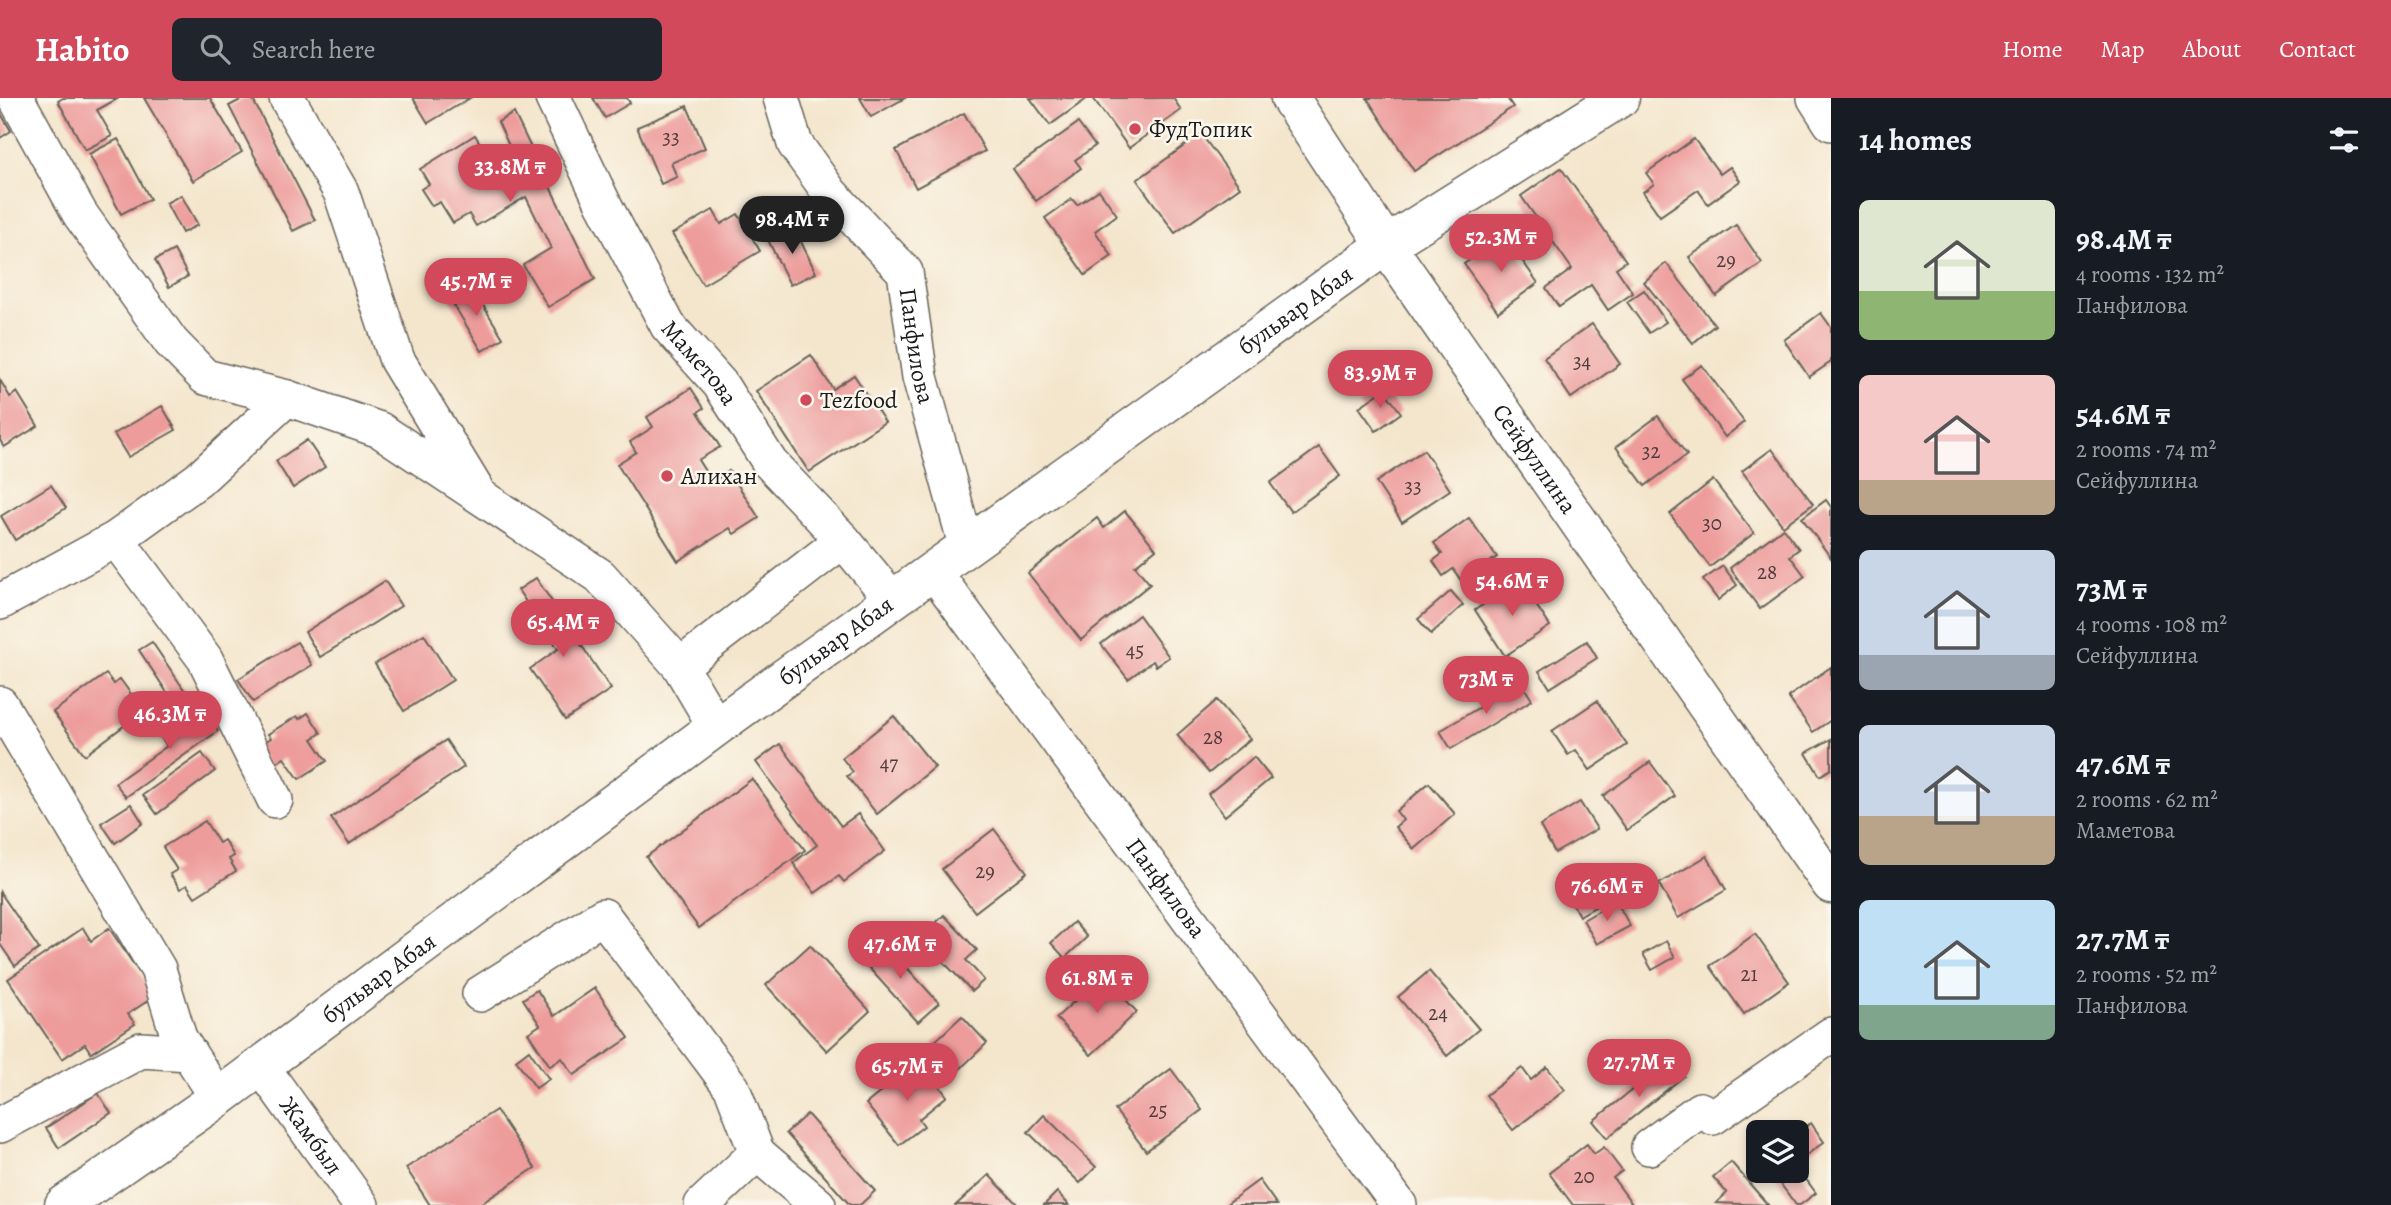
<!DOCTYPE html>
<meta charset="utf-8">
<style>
body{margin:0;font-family:Alegreya,serif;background:#20242c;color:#f1f3f6;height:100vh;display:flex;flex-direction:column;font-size:26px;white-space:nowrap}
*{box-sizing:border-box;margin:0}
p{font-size:23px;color:#9ea1a6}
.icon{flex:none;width:38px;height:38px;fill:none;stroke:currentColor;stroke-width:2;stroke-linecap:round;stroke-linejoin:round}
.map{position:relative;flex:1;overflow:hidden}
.side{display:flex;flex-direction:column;background:#171b24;width:560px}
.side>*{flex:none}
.tools{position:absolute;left:1746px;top:1022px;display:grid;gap:14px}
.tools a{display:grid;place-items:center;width:63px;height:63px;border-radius:10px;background:#171b24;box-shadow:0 4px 10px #0003;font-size:35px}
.price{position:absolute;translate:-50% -60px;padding:0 16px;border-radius:24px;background:#d1495b;color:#fff;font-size:23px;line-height:46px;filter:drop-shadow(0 2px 4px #0008)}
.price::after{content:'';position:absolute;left:50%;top:42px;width:21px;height:16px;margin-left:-10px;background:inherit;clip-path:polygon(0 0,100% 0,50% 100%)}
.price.active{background:#222;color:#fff}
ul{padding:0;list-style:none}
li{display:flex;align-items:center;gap:21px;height:175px;padding:0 28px}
li span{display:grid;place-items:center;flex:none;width:196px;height:140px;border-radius:10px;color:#555}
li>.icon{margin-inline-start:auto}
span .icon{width:84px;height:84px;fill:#fffc;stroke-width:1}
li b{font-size:30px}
h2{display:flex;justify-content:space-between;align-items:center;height:84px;padding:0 28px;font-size:30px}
header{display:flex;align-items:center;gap:42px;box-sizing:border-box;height:98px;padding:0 35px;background:#d1495b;color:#fff}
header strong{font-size:33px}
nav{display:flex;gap:38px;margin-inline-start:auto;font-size:24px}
.search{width:490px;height:63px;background:#20242c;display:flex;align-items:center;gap:18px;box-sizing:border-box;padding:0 24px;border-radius:10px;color:#9ea1a6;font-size:26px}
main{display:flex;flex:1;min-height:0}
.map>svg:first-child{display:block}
.building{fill:#ed9c9b}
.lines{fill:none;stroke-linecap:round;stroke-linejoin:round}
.minor-casing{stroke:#68635a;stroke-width:38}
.major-casing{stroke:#68635a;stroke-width:41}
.minor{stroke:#fff;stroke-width:35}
.major{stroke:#fff;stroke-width:38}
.poi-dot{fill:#d1495b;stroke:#fbf7ec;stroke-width:2.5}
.labels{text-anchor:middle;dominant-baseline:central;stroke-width:5;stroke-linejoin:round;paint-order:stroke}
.number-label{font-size:21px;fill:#503c3c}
.poi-label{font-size:24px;fill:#1c1c1c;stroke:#fbf7ec;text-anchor:start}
.street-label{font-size:24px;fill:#1c1c1c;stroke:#fbf7ec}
</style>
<header>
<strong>Habito</strong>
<div class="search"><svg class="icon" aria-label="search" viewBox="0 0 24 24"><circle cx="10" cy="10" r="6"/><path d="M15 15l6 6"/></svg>Search here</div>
<nav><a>Home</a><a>Map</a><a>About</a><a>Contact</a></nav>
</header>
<main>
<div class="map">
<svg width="1831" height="1107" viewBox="0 0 1831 1107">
<rect width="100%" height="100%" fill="#fbf7ec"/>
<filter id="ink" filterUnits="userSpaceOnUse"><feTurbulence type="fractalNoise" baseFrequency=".0143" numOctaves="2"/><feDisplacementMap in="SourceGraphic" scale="14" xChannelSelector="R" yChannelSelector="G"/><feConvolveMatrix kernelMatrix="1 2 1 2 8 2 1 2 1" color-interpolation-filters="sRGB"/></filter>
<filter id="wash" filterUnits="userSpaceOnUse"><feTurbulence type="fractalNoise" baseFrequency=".00686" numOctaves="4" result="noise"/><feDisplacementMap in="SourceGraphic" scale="28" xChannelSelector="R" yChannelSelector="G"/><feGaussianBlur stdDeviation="1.57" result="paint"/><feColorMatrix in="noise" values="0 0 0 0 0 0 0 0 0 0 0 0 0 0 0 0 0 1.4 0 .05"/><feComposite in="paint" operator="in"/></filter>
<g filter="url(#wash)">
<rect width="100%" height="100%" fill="#f4e6cd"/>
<g id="blocks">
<g class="building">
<polygon points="63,0 119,0 97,12 112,38 85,52 58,3"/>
<polygon points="144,0 210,0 242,54 193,83"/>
<polygon points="244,0 252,0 315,122 293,133 229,8"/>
<polygon points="413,0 470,0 428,25"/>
<polygon points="593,0 627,0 630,5 605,20"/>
<polygon points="860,0 905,0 871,19"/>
<polygon points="1030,0 1088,0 1050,27"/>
<polygon points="1093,0 1173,0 1181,12 1129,50"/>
<polygon points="1367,0 1507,0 1513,9 1414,73"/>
<polygon points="687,8 705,50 671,65 677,79 661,86 637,29"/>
<polygon points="0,14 11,33 0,40"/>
<polygon points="514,15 595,181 548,209 523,167 551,150 526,99 476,128 469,116 453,125 440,104 432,108 421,91 429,86 420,71 475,37 489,60 510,50 498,24"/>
<polygon points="964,15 985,53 916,90 896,52"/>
<polygon points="1078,25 1095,48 1075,62 1081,70 1036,103 1013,71"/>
<polygon points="1201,36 1240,89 1175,135 1137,82"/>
<polygon points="118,41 150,101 121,116 89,56"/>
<polygon points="1694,41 1720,76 1730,69 1740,83 1708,106 1698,92 1660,118 1643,94 1654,86 1646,75"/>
<polygon points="1561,70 1626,163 1616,170 1633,195 1608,212 1591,187 1559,209 1546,190 1572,171 1521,98"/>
<polygon points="1099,92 1117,117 1095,133 1112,158 1085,177 1045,120 1072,101 1077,107"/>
<polygon points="181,97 198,127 182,135 166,105"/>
<polygon points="713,112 721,126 738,116 760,153 703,187 672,136"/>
<polygon points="1736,127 1762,165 1716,198 1689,159"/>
<polygon points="794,129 816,175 790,187 768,142"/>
<polygon points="1505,138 1538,185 1498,214 1464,166"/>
<polygon points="174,152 188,178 169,189 155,162"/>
<polygon points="1666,165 1715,227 1693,245 1644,184"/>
<polygon points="470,186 503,240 482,253 449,199"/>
<polygon points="1644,192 1666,224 1649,235 1627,204"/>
<polygon points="1821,215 1831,229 1831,264 1809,279 1784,242"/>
<polygon points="1592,226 1620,266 1571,300 1544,260"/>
<polygon points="811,257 833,291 854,277 885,324 809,374 756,293"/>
<polygon points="1702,267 1744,324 1725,339 1682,281"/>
<polygon points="0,282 10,299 17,294 38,328 4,349 0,342"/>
<polygon points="691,290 704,310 698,314 720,349 698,362 712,384 729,373 759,420 734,436 730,430 678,463 617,366 636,354 630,344 653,329 647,319"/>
<polygon points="1384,292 1401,315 1376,333 1359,309"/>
<polygon points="162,308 176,332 128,359 114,336"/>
<polygon points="1658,318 1687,357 1645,388 1616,349"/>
<polygon points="307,342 325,369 293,390 276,363"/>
<polygon points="1319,349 1340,378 1291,414 1270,385"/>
<polygon points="1772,351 1813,406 1783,428 1742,373"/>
<polygon points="1424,352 1450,392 1402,424 1376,384"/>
<polygon points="1713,382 1754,435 1710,469 1670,416"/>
<polygon points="51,387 66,410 15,442 1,418"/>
<polygon points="1826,402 1831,409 1831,460 1802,420"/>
<polygon points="1125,413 1156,451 1135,468 1150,486 1081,542 1028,475 1097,420 1104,430"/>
<polygon points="1469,420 1497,459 1462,484 1453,471 1443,478 1433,463 1442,456 1434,445"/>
<polygon points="1783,430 1799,451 1790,458 1805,478 1760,511 1730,470"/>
<polygon points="1723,468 1737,487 1718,502 1703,482"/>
<polygon points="536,480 611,591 565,622 530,571 558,551 518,492"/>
<polygon points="385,483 401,508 320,559 305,534"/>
<polygon points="1520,483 1550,528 1505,558 1475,512"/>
<polygon points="1451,493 1463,507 1431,536 1418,521"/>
<polygon points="1139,517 1169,559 1156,568 1153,563 1128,581 1101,546"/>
<polygon points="424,536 453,582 404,613 375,566"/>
<polygon points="1587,543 1597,560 1550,590 1539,573"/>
<polygon points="152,544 193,605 180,614 139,552"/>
<polygon points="297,544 312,567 253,604 238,581"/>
<polygon points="1831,569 1831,622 1813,634 1788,599"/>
<polygon points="106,576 114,586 120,581 131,596 125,601 137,618 85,657 53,614"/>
<polygon points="1521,584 1532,602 1451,651 1440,633"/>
<polygon points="1217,602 1250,641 1209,675 1177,637"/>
<polygon points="1597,603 1627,647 1590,672 1576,652 1568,657 1552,633"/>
<polygon points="201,611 218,633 126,699 115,685 167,648 161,639"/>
<polygon points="308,615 321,635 312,641 327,663 299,681 284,660 269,670 255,650 271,640 268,636 297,618 299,621"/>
<polygon points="894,618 935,669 877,716 847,678 853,674 842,660"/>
<polygon points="1831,641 1831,671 1820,678 1806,655"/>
<polygon points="446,642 464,669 349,746 331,720"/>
<polygon points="780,646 841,728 858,716 885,753 844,784 839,778 815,795 793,765 817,747 756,664"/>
<polygon points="202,655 215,673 157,716 143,697"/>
<polygon points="1254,659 1271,680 1225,718 1208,696"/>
<polygon points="1650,664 1675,698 1627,732 1603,698"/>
<polygon points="752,681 805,752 699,830 646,759"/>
<polygon points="1429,685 1455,716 1414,751 1395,729 1403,722 1396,713"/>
<polygon points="1580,704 1597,731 1555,755 1540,728"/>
<polygon points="131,706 143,725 115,745 101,725"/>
<polygon points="205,723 219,745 224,742 234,758 229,761 236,773 195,799 187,787 180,791 170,776 177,772 163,749"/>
<polygon points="994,731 1027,774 975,814 942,771"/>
<polygon points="1707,758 1726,792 1678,820 1659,786"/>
<polygon points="1596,784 1607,802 1579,818 1569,799"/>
<polygon points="0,794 39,851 15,868 0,846"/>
<polygon points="1616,803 1630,828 1597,846 1583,822"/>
<polygon points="944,817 977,852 966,862 984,882 972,893 920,840"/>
<polygon points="1074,824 1087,839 1065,860 1051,845"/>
<polygon points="83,830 91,843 109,830 155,898 128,916 135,926 91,955 85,946 62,961 8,881"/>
<polygon points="1755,836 1789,884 1744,916 1710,868"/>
<polygon points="881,841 939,905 918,924 860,860"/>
<polygon points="1666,843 1675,859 1652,872 1643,856"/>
<polygon points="810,847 870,913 827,953 766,887"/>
<polygon points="1429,873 1479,931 1447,958 1398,899"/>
<polygon points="1103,877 1137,914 1091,957 1056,920"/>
<polygon points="595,890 629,940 574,977 562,960 550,968 528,935 540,927 523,901 537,892 554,918"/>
<polygon points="962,918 987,945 958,973 932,946"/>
<polygon points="529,952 549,981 536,990 516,962"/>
<polygon points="1671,961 1684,978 1607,1040 1593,1023"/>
<polygon points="919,963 947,998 919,1021 924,1028 899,1047 866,1006"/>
<polygon points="1547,969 1565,992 1513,1032 1486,997 1522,970 1531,982"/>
<polygon points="1171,971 1202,1012 1146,1053 1115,1012"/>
<polygon points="98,995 111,1015 59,1050 46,1030"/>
<polygon points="496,1012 535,1070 479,1107 430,1107 406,1070"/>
<polygon points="807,1016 875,1093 860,1107 850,1107 786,1035"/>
<polygon points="1044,1017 1096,1069 1080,1085 1028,1034"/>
<polygon points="1811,1025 1824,1044 1797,1064 1797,1035"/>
<polygon points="1587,1046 1594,1056 1604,1049 1622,1073 1613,1080 1633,1107 1573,1107 1549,1075"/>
<polygon points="1731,1064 1768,1107 1716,1105 1727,1095 1713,1079"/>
<polygon points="1797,1069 1816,1095 1800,1107 1796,1107 1771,1073 1797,1073"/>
<polygon points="989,1077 1018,1107 956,1107"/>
<polygon points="1259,1082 1277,1107 1225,1107"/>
<polygon points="1057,1094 1069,1107 1044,1107"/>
</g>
</g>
</g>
<g filter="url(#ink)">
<use href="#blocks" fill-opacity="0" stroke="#68635a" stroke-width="2"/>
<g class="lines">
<defs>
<g id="minor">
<polyline points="16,0 80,116 171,244 205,279 287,300 380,332 600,478 680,568 716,629"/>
<polyline points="287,0 341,94 397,262 475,390"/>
<path id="s1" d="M553,0L603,105L668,228L720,286L770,365L843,442L893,502"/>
<path id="s2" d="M781,0L795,46L830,95L905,174L920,279L967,450"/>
<polyline points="1815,0 1831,25"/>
<polyline points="116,441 205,561 275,702"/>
<path id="s3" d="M934,474L1399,1107"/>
<polyline points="0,504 116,441 198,382 287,300"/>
<polyline points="680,568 843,442"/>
<polyline points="0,606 158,871 179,940 218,1000"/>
<polyline points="480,896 603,818 732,990 757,1055"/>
<path id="s4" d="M261,968L361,1107"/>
<polyline points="0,1027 141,952 189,955"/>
<polyline points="1649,1049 1700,1012 1713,1019 1831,937"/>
<polyline points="702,1107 757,1055 818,1107"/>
</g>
<g id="major">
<path id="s5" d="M1290,0L1386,147L1831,786"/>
<path id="s6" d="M64,1107L218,1000L716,629L1386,147L1620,0"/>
</g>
</defs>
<use href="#minor" class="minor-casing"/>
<use href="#major" class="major-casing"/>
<use href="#minor" class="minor"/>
<use href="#major" class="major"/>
</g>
</g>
<g class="poi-dot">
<circle cx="1135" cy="31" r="7"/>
<circle cx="806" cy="302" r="7"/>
<circle cx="667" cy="378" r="7"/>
</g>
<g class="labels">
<g class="number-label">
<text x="671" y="39">33</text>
<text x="1726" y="162">29</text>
<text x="1582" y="263">34</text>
<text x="1651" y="353">32</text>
<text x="1413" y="388">33</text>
<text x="1712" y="425">30</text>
<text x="1767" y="474">28</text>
<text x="1135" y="552">45</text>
<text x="1213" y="639">28</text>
<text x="889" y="665">47</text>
<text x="985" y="773">29</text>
<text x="1749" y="876">21</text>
<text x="1438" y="915">24</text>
<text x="1158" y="1012">25</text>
<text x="1584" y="1078">20</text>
</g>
<g class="poi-label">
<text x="1149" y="31">ФудТопик</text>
<text x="820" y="302">Tezfood</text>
<text x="681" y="378">Алихан</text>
</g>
<g class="street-label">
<text stroke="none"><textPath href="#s6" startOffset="1522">бульвар Абая</textPath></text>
<text stroke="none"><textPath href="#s2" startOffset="292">Панфилова</textPath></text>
<text stroke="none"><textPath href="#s1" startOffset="304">Маметова</textPath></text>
<text stroke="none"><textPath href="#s5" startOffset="436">Сейфуллина</textPath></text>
<text stroke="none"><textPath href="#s6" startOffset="956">бульвар Абая</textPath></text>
<text stroke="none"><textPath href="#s3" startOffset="392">Панфилова</textPath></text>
<text stroke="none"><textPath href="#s6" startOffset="388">бульвар Абая</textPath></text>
<text stroke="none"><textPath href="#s4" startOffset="86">Жамбыл</textPath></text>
</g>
</g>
</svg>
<div class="tools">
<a><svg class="icon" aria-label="layers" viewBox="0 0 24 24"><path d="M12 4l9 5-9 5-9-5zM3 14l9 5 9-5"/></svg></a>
</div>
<b class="price" style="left:510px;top:106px">33.8M ₸</b>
<b class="price active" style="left:792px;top:158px">98.4M ₸</b>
<b class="price" style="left:1501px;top:176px">52.3M ₸</b>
<b class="price" style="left:476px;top:220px">45.7M ₸</b>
<b class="price" style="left:1380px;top:312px">83.9M ₸</b>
<b class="price" style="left:1512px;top:520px">54.6M ₸</b>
<b class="price" style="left:563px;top:561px">65.4M ₸</b>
<b class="price" style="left:1486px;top:618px">73M ₸</b>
<b class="price" style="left:170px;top:653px">46.3M ₸</b>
<b class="price" style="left:1607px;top:825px">76.6M ₸</b>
<b class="price" style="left:900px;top:883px">47.6M ₸</b>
<b class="price" style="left:1097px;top:917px">61.8M ₸</b>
<b class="price" style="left:1639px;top:1001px">27.7M ₸</b>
<b class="price" style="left:907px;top:1005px">65.7M ₸</b>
</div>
<section class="side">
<h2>14 homes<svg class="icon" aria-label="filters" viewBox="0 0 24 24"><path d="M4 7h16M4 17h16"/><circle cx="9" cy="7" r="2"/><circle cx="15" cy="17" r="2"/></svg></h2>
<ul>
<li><span style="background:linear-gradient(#dfe7d0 65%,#8fb573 0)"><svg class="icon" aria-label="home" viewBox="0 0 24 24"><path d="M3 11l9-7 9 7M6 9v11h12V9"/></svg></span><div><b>98.4M ₸</b><p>4 rooms · 132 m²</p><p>Панфилова</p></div></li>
<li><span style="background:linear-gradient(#f6c9c9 75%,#b9a48a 0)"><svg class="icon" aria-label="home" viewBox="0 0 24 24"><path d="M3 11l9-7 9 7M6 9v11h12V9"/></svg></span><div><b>54.6M ₸</b><p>2 rooms · 74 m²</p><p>Сейфуллина</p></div></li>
<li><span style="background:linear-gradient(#c9d6e8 75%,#9aa5b1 0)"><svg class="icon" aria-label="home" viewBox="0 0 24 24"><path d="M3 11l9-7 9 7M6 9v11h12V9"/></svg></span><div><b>73M ₸</b><p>4 rooms · 108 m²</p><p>Сейфуллина</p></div></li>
<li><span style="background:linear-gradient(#c9d6e8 65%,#b9a48a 0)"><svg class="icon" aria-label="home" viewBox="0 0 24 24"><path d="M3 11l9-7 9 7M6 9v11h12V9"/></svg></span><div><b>47.6M ₸</b><p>2 rooms · 62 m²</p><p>Маметова</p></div></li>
<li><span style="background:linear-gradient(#bfe0f5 75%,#7fa58c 0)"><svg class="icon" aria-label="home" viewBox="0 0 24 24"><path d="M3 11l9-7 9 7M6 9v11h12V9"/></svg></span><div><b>27.7M ₸</b><p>2 rooms · 52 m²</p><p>Панфилова</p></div></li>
</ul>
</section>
</main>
